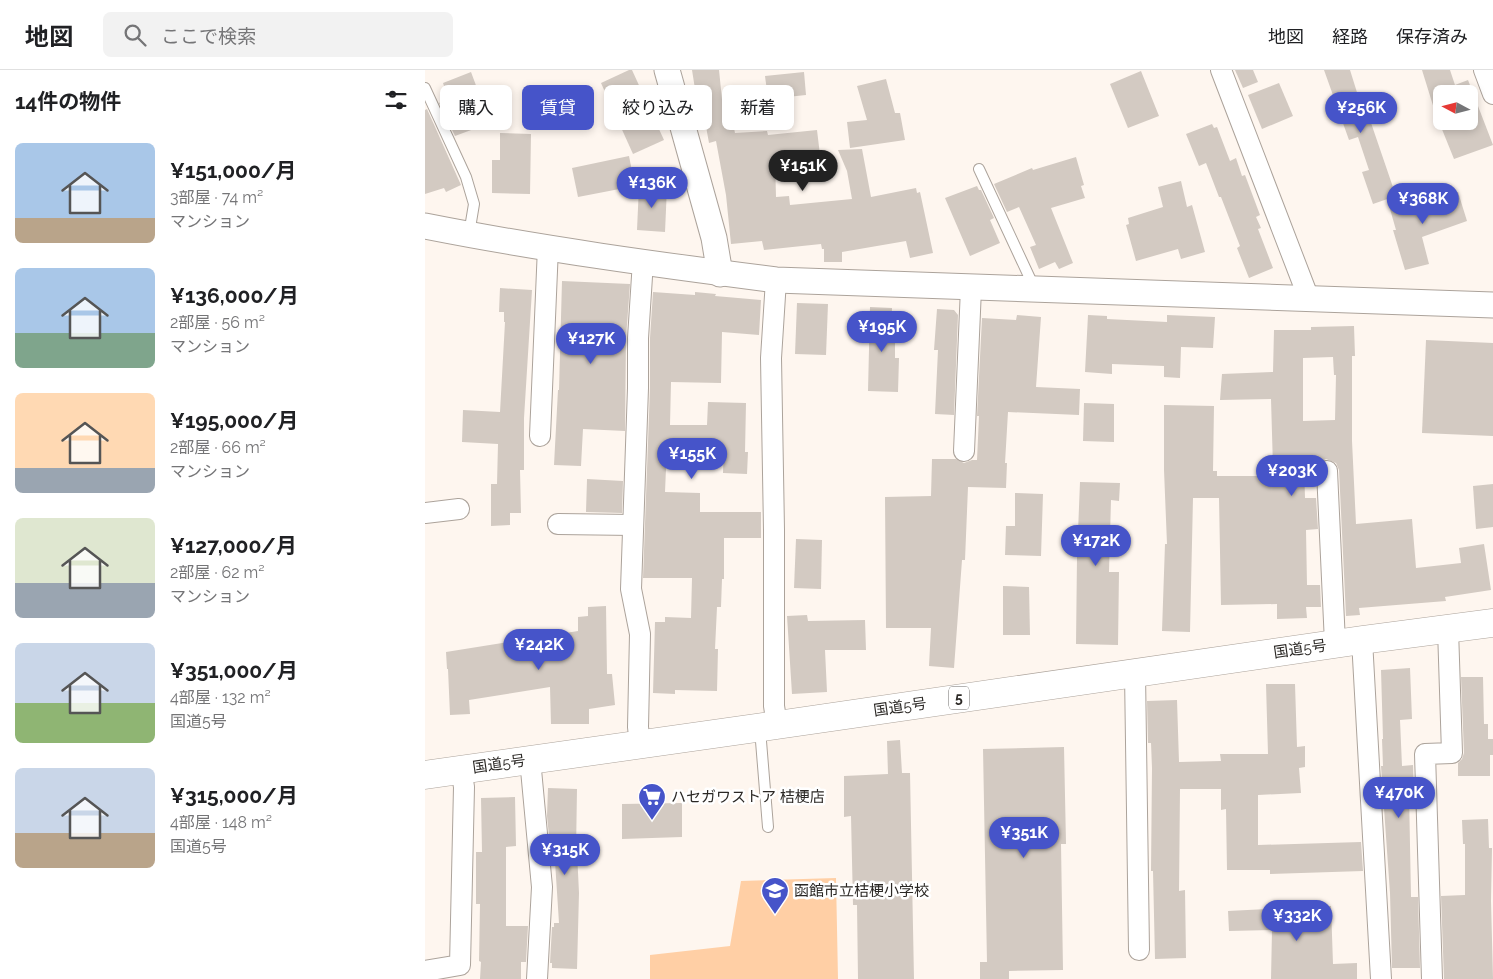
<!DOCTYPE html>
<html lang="ja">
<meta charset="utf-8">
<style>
body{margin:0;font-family:Raleway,"Noto Sans JP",sans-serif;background:#f2f2f2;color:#202124;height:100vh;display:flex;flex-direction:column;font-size:19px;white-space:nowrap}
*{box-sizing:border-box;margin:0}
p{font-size:16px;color:#757577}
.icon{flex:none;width:28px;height:28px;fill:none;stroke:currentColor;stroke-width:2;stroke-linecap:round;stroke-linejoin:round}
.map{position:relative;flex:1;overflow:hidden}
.sheet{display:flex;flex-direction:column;background:#fff;width:425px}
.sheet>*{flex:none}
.banner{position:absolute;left:15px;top:15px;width:475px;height:45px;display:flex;gap:10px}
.needle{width:32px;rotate:277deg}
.fabs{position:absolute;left:1008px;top:15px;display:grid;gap:10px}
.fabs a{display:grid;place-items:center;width:45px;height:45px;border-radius:8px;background:#fff;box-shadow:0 2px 8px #0003;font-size:25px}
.price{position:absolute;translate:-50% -42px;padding:0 11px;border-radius:18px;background:#4654c9;color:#fff;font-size:16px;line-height:32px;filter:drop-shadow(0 1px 2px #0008)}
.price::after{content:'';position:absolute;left:50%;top:30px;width:15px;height:11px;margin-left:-8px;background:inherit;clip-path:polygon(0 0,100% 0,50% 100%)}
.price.current{background:#222;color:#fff}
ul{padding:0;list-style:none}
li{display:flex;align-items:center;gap:15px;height:125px;padding:0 15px}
li span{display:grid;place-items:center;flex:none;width:140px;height:100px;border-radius:8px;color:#555}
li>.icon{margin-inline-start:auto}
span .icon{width:60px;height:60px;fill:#fffc;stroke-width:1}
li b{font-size:21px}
h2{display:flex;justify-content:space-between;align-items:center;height:60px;padding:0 15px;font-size:21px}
.chip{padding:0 18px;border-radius:8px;background:#fff;box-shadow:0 2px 8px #0003;font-size:18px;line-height:45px}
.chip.current{background:#4654c9;color:#fff}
header{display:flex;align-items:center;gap:30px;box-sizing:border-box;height:70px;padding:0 25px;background:#fff;border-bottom:1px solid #e0e0e0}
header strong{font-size:24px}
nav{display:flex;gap:28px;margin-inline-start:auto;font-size:18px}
.search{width:350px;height:45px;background:#f2f2f2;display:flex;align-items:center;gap:12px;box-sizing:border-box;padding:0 18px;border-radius:8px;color:#757577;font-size:19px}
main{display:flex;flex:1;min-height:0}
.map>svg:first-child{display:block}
.green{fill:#ffcfa5}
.building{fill:#d3cac2;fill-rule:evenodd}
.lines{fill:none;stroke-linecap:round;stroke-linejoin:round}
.service-casing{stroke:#aca39b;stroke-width:12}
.minor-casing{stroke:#aca39b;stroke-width:22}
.tertiary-casing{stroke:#aca39b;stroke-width:27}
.trunk-casing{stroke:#aca39b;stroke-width:29}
.service{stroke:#fff;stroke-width:10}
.minor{stroke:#fff;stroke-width:20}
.tertiary{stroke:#fff;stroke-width:25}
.trunk{stroke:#fff;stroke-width:28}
.labels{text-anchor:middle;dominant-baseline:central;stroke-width:5;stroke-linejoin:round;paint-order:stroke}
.shield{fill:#fff;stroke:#6b6866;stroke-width:1}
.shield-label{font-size:14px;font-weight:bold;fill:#2b2825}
.street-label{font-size:15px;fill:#2b2825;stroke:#fff}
.poi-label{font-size:15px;fill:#2b2825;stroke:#fff;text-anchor:start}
</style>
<header>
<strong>地図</strong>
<div class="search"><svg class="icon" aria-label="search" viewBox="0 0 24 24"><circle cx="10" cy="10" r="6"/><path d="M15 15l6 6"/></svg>ここで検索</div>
<nav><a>地図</a><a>経路</a><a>保存済み</a></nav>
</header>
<main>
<section class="sheet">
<h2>14件の物件<svg class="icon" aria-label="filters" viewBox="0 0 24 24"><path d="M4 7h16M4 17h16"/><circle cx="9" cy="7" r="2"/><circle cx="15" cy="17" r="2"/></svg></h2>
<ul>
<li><span style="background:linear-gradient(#a9c7e8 75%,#b9a48a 0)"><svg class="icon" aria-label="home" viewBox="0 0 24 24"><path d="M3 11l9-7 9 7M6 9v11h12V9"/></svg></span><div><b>¥151,000/月</b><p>3部屋 · 74 m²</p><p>マンション</p></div></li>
<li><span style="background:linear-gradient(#a9c7e8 65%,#7fa58c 0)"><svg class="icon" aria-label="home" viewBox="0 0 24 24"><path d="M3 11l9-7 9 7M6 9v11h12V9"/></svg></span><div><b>¥136,000/月</b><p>2部屋 · 56 m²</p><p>マンション</p></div></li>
<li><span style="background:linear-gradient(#ffd9b3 75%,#9aa5b1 0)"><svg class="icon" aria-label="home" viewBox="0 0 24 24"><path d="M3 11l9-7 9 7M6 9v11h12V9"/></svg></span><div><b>¥195,000/月</b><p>2部屋 · 66 m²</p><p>マンション</p></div></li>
<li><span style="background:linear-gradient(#dfe7d0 65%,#9aa5b1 0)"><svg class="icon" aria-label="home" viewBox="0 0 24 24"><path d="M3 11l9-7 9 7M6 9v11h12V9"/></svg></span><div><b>¥127,000/月</b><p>2部屋 · 62 m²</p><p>マンション</p></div></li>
<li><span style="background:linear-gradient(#c9d6e8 60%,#8fb573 0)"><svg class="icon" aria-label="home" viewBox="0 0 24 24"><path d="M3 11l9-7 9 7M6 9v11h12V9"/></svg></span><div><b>¥351,000/月</b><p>4部屋 · 132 m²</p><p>国道5号</p></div></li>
<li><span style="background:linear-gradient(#c9d6e8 65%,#b9a48a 0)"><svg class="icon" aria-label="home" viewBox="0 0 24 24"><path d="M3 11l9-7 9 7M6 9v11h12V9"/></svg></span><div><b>¥315,000/月</b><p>4部屋 · 148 m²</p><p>国道5号</p></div></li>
</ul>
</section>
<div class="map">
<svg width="1068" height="909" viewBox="0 0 1068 909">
<rect width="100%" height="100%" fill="#fef6ef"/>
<polygon class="green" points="411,808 413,909 225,909 225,885 305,876 316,811"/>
<g class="building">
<polygon points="204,0 207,0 239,70 208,84 176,13"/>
<polygon points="267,0 294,0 298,39 305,38 310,63 342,61 343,65 392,60 395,85 350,89 351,127 364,126 365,135 427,129 422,101 413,80 437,79 446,127 491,118 492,123 495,122 508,183 485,188 481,171 417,182 417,192 399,192 399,179 397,179 396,174 339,180 337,171 306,174 301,125 291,71 284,73 274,18 270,19"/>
<polygon points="810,0 828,0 833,12 818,18"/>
<polygon points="899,0 925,0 940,48 944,47 971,126 948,134 937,102 944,100 933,67 924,70"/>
<path d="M997,0H1025L1030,15L1043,10L1068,75L1029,89L1010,42ZM1016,24H1044V51H1016Z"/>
<polygon points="716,1 734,46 703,58 685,14"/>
<polygon points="46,2 65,53 30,66 14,33 23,28 18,13"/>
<polygon points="379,2 381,25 343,29 340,6"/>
<polygon points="461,9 470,43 475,43 480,70 425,78 422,52 442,50 432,16"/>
<polygon points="854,13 868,46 837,59 823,25"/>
<polygon points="2,39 36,115 21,122 19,118 0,124 0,40"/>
<polygon points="787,54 789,58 792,57 805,91 811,88 817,106 820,105 835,145 831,147 836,158 833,159 848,198 824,208 812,178 815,176 796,127 794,127 781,93 774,96 761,64"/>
<polygon points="75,63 106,64 105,124 67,123 67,90 75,90"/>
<polygon points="204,86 210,116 153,127 147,98"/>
<polygon points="651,87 659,115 656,116 660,128 626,138 648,193 634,199 630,192 614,199 605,177 611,175 594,137 582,142 569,114 607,98 608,100"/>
<polygon points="756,111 762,137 767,135 780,182 756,189 753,179 711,191 701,155 704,154 703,148 738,137 733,117"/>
<polygon points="214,116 242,117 240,162 212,160"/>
<polygon points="552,116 554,120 556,120 569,148 565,150 575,173 545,186 520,128"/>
<polygon points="1033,122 1042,151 997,167 1004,194 980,200 968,160 971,160 963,132 985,125 988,134 992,133 993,136"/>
<polygon points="137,211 205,214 201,268 200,361 158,359 156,396 129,395 133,320 134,320"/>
<polygon points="75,218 107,220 99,348 99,400 95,400 96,443 85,443 85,455 66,456 66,414 72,414 73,374 37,372 38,340 75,342 80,252 79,252 79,242 74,242"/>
<polygon points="228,222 270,225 270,222 291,224 290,226 336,230 334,265 297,262 296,313 246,312 245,355 282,355 283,332 321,333 320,382 323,382 322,404 298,403 299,376 242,375 240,422 275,423 275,442 336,442 336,468 299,468 299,509 297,509 296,537 292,537 290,579 293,579 292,621 250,620 250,624 228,623 230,552 240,552 240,547 266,548 267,508 218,508 225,318 225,268"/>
<polygon points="372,233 403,234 401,285 370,284"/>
<polygon points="445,237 467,238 466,270 470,270 470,288 474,288 473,322 443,321"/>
<polygon points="512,239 529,240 533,245 529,345 510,344 513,280 509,280"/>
<polygon points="592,245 616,247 611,317 655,319 654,345 583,342 580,393 582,393 581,418 543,417 540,490 537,490 529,598 504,596 506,558 461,558 460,427 506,426 507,389 531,389 539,393 547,390 552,390 554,346 552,346 557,248 591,250"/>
<polygon points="663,245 682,246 682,249 742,252 742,245 790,247 788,278 756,277 755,308 739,307 739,296 687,294 687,304 660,302"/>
<path d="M929,256L930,286H927V371L931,454L987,449L991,498L1036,493L1034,478L1059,474L1066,520L1020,527L1021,531L934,538L935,545L921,546L914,400L911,393L901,389L893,393L879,394L880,428H891L893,459L881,460L882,515H895L896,537H881L882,548L852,549V534L796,535L794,428H768L765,562L737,561L740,474H742L739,400V335L789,336L788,401H792V406H837V398H848L846,329L795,330L797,304L848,302L849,260H886V257ZM908,287L909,305H911L910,350L878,351V288Z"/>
<polygon points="1001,270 1068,273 1068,366 997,363"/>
<polygon points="659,333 689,334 689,372 658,371"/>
<polygon points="162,409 198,411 197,443 161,442"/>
<polygon points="655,412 695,413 694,431 686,430 684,502 694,502 693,575 651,574 652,487"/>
<polygon points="1068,414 1068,457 1051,459 1048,416"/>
<polygon points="590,423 618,424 616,486 580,485 581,456 590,456"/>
<polygon points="371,469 397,470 396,519 369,518"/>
<polygon points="578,516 604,517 605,565 578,565"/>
<polygon points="181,536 182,604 187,604 190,635 164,639 164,654 126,654 125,617 44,630 45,644 25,645 23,599 22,599 21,582 153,561 153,547 163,546 163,537"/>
<polygon points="382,545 383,551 440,550 441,580 400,580 402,622 367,624 362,546"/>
<polygon points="985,598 987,649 975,650 977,696 988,695 989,723 984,723 986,827 993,827 995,898 967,898 965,823 956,696 958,696 957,669 958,669 956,600"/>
<polygon points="1036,607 1058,607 1059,654 1063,654 1063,669 1068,669 1068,685 1065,685 1065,706 1033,706 1033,693 1037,689 1039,683"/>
<polygon points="841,614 870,614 872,677 880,676 880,697 874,698 876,723 833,725 833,775 936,772 938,801 845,804 845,800 802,800 801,739 796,740 796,719 755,719 754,821 760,820 761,888 730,889 728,801 726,801 727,698 726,673 723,673 722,631 752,630 754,692 796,691 795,684 843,684"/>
<polygon points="475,670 477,703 485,703 489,909 433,909 432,835 428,835 426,746 419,747 419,706 463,704 462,671"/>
<polygon points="639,677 641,774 636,774 638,900 584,901 584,909 555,909 555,892 562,892 558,679"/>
<polygon points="123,718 152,719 151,782 152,782 154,823 152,899 127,898 127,893 125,893 127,857 129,857 129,853 134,853 129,776 125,776 122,746"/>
<polygon points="90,727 91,776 81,777 81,856 103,856 101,892 96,892 96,909 55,909 56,892 54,891 55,834 51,834 51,782 57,782 56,728"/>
<polygon points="257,733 257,767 197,769 197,734"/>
<polygon points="1063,749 1064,778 1067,778 1066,831 1068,909 1019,909 1016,826 1040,825 1040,774 1038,774 1037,750"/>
<polygon points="906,836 908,894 932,893 932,909 846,909 847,860 804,861 803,841"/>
</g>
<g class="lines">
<defs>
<g id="service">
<polyline points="0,18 41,107 49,134 44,164"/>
<polyline points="554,99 609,217"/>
<polyline points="335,659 343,757"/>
</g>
<g id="minor">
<polyline points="796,0 884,229"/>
<polyline points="1059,0 1068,24"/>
<polyline points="351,210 346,288 349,460 349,636 352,655"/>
<polyline points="115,366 123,177"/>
<polyline points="539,381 546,218"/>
<polyline points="902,401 910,573"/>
<polyline points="0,443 34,439"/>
<polyline points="133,454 208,455"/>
<polyline points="937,570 956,909"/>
<polyline points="710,603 714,880"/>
<polyline points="215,674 213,657 215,564 206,519 213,318 213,268 218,191"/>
<polyline points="105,689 117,817 112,909"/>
<polyline points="0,901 35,895 39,717 36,699"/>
<polyline points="1007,909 1000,684 1027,683 1023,559"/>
</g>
<g id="tertiary">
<polyline points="242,0 289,168 295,204"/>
<path d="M0,156C116,179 234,195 351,210L1068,235"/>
</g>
<polyline id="trunk" points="0,705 352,655 937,570 1068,553"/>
</defs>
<use href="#service" class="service-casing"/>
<use href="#minor" class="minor-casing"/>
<use href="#tertiary" class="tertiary-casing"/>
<use href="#trunk" class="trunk-casing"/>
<use href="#service" class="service"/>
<use href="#minor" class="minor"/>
<use href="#tertiary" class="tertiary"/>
<use href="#trunk" class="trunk"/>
</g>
<defs>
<symbol id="supermarket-pin" viewBox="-11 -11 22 30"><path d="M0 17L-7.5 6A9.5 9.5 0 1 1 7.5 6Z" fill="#4654c9" stroke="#fff"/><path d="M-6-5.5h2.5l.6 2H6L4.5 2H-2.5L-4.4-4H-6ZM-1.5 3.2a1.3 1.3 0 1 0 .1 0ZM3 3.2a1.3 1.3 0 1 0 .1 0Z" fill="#fff"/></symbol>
<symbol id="school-pin" viewBox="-11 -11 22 30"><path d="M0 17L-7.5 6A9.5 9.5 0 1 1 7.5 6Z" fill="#4654c9" stroke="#fff"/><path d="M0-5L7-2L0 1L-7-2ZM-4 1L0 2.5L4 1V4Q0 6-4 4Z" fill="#fff"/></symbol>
</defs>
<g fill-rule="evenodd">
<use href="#supermarket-pin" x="211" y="711" width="32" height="43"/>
<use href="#school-pin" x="334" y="805" width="32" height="43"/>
</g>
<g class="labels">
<rect class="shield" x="524" y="616.5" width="20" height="23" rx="4"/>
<g class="shield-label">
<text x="534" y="628">5</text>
</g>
<g class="street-label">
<text transform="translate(875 579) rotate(-8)">国道5号</text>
<text transform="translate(475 637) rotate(-8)">国道5号</text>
<text transform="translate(74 694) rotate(-8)">国道5号</text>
</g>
<g class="poi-label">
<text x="246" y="727">ハセガワストア 桔梗店</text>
<text x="369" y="821">函館市立桔梗小学校</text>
</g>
</g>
</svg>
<div class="fabs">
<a><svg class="needle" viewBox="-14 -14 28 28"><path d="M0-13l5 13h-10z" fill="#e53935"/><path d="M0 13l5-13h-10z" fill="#757577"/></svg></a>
</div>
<b class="price" style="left:936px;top:64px">¥256K</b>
<b class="price current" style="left:378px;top:122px">¥151K</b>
<b class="price" style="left:227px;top:139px">¥136K</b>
<b class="price" style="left:998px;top:155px">¥368K</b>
<b class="price" style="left:457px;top:283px">¥195K</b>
<b class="price" style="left:166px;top:295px">¥127K</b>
<b class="price" style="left:267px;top:410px">¥155K</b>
<b class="price" style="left:867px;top:427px">¥203K</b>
<b class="price" style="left:671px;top:497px">¥172K</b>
<b class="price" style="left:114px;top:601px">¥242K</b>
<b class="price" style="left:974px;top:749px">¥470K</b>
<b class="price" style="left:599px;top:789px">¥351K</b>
<b class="price" style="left:140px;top:806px">¥315K</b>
<b class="price" style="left:872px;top:872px">¥332K</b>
<div class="banner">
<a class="chip">購入</a>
<a class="chip current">賃貸</a>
<a class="chip">絞り込み</a>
<a class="chip">新着</a>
</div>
</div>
</main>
